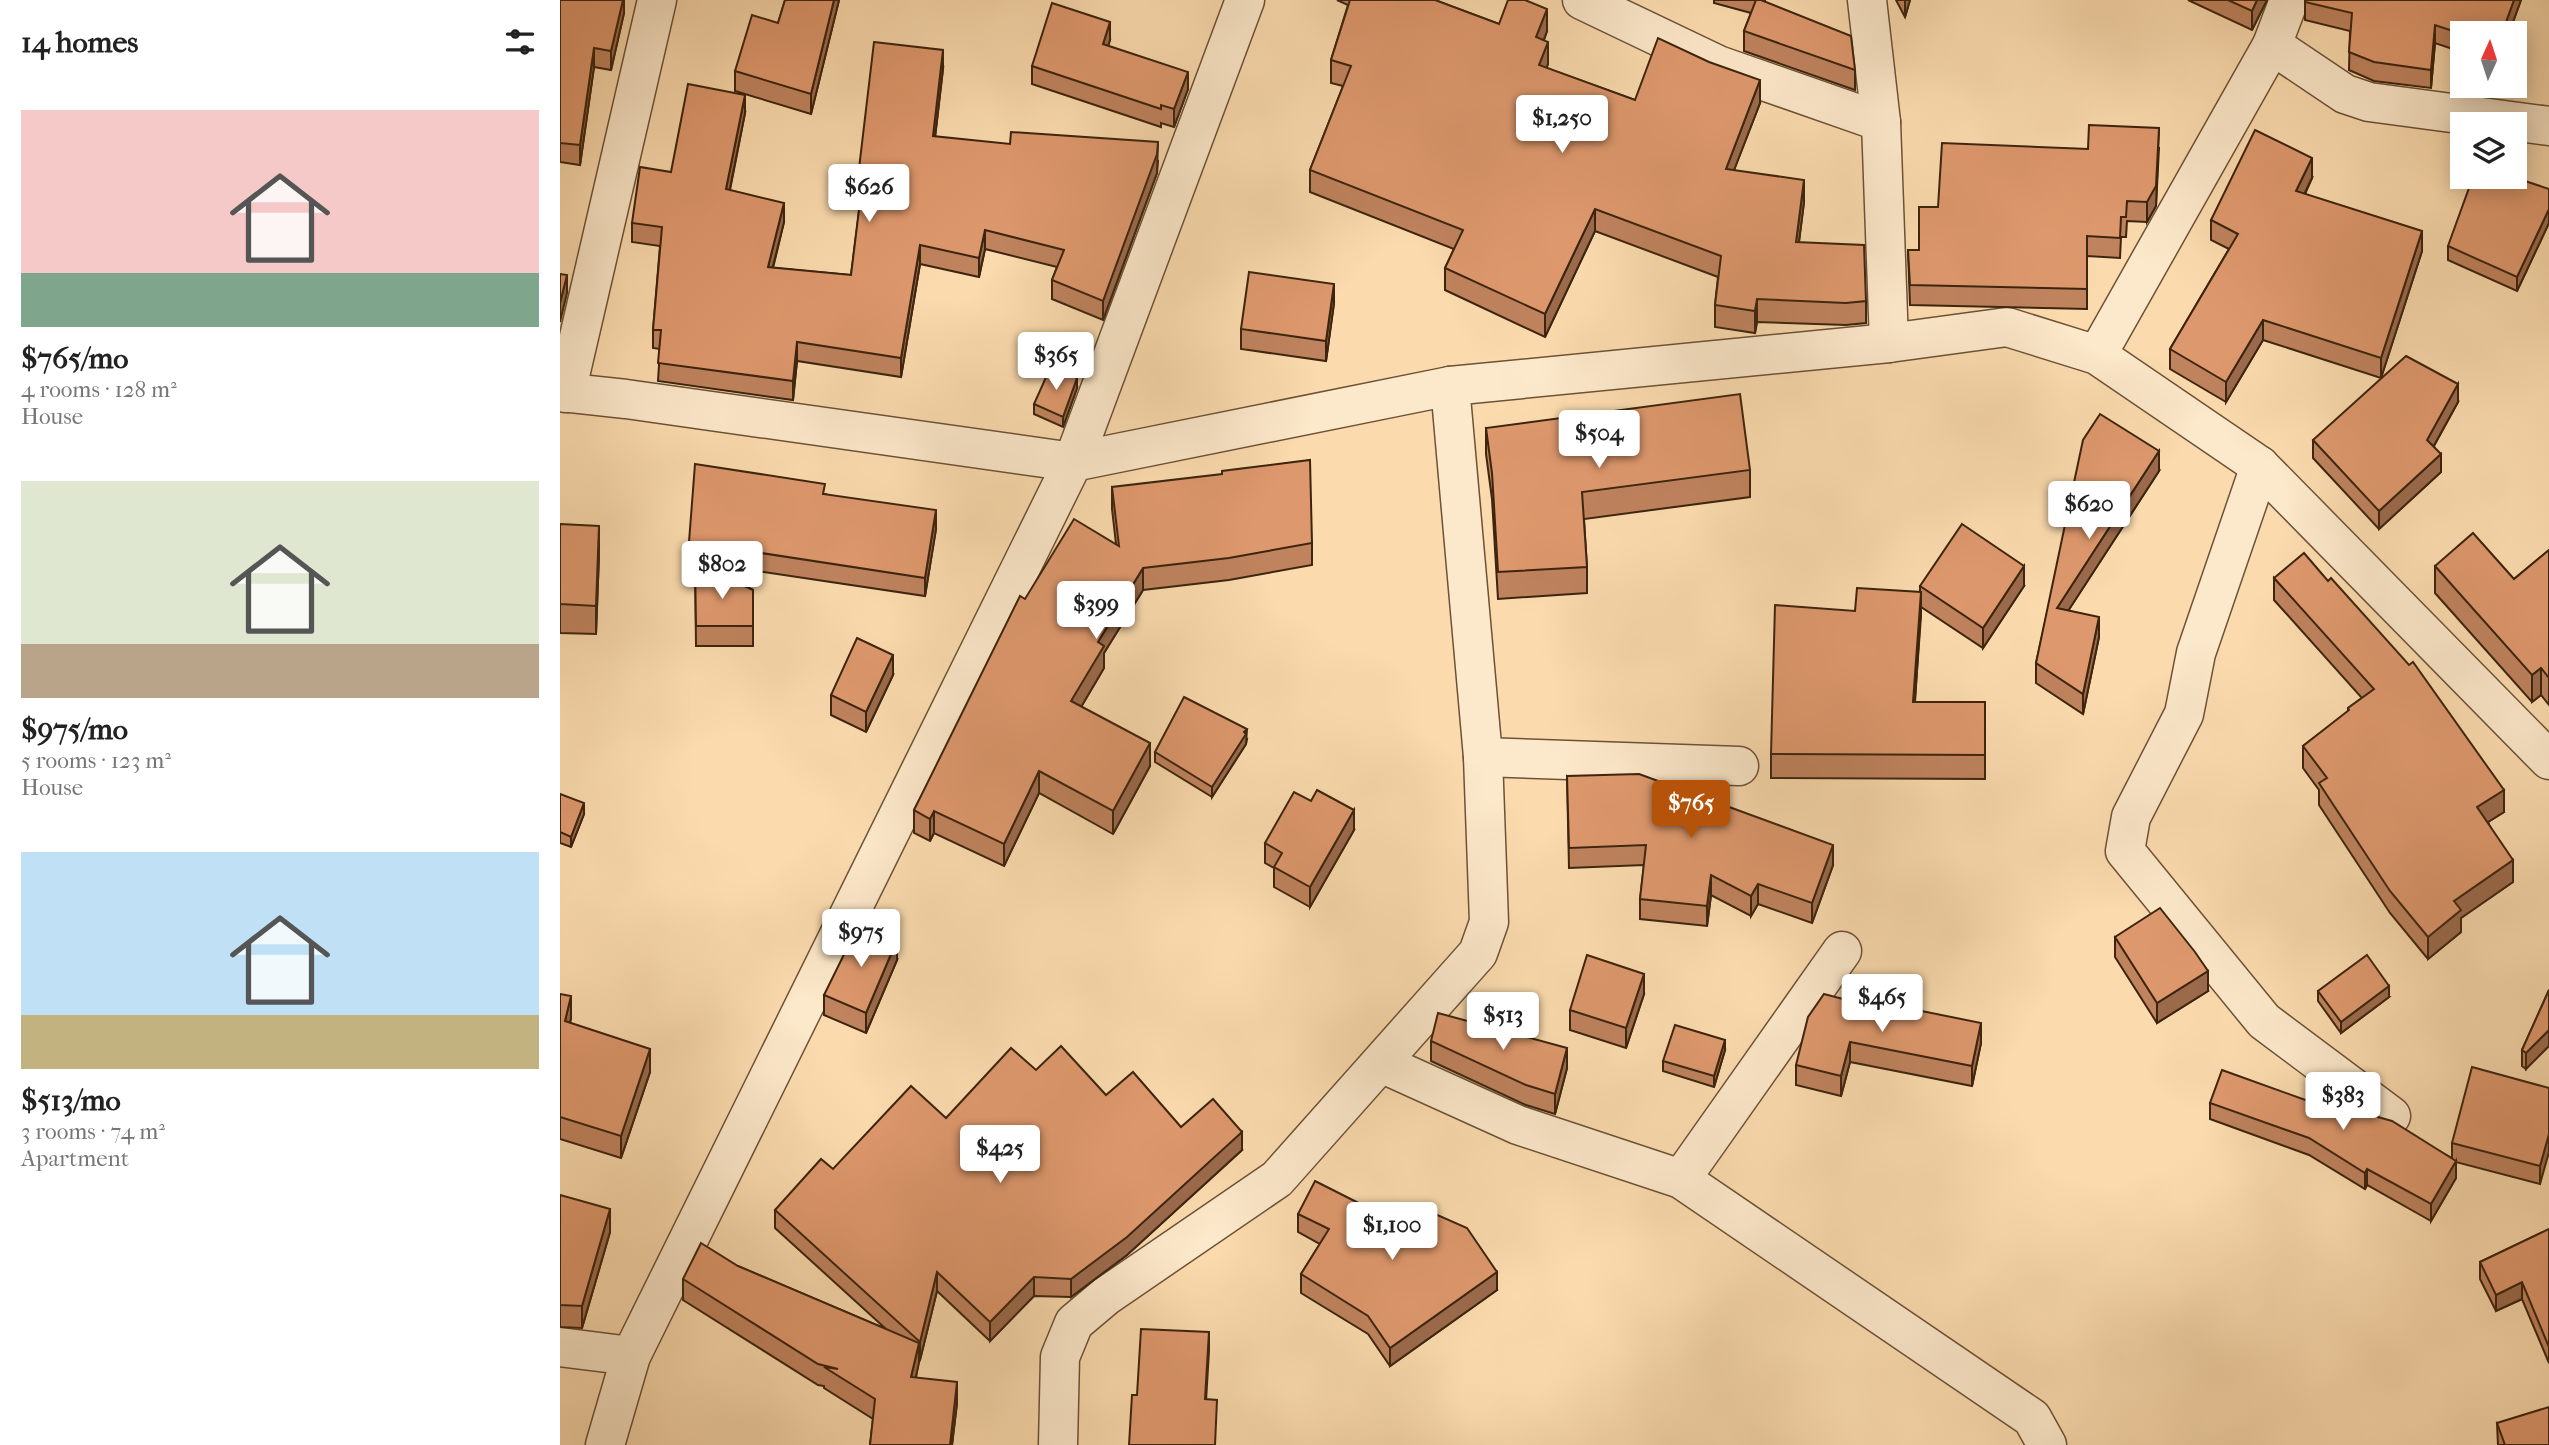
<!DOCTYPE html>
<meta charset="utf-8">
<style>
body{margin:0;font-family:"IM FELL French Canon",serif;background:#f6f6f6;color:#222;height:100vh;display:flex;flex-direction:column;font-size:26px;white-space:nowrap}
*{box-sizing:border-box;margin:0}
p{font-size:23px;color:#767676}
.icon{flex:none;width:38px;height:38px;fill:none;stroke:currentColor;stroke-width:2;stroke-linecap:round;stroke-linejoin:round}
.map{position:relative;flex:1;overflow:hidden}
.sheet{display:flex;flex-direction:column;background:#fff;width:560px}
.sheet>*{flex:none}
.needle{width:46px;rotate:3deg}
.controls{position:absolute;left:1890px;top:21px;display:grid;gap:14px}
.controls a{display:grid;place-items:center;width:77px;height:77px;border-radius:0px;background:#fff;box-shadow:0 4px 18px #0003;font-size:35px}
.price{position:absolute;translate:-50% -60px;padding:0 16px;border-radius:7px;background:#fff;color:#222;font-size:23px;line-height:46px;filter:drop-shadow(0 2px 4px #0008)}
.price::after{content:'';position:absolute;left:50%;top:42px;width:21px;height:16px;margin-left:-10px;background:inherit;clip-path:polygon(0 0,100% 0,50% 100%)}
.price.current{background:#b45309;color:#fff}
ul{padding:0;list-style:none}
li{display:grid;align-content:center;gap:14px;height:371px;padding:0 21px}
li span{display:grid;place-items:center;height:217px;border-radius:0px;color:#555}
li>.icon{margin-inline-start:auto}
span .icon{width:126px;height:126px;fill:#fffc;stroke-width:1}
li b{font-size:30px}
h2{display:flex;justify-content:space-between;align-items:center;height:84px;padding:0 21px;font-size:30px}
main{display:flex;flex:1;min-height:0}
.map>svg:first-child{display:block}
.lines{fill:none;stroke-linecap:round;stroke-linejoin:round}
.minor-casing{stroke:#6c5236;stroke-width:41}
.minor{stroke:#fce8ca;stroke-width:38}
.wall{fill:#bf835e;stroke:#3c240e;stroke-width:2}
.shaded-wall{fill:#9b6a4c;stroke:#3c240e;stroke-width:2}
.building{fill:#de986d;stroke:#3c240e;stroke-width:2}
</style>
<main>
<section class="sheet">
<h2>14 homes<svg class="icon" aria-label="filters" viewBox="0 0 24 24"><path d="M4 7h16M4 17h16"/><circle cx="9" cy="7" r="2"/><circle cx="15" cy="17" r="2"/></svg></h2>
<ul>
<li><span style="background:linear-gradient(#f6c9c9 75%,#7fa58c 0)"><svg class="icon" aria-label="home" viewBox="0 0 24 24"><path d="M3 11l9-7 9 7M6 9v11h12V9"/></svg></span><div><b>$765/mo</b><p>4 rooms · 128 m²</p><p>House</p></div></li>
<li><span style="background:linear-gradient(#dfe7d0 75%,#b9a48a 0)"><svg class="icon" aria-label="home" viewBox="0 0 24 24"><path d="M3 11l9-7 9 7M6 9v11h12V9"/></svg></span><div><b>$975/mo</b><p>5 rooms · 123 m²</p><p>House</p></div></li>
<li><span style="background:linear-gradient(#bfe0f5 75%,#c2b280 0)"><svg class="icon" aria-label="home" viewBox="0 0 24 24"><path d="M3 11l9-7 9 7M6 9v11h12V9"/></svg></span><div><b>$513/mo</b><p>3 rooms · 74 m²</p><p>Apartment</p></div></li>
</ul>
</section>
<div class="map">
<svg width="1989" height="1445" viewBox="0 0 1989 1445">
<rect width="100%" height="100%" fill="#fbdbae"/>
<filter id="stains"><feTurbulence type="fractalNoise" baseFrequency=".00286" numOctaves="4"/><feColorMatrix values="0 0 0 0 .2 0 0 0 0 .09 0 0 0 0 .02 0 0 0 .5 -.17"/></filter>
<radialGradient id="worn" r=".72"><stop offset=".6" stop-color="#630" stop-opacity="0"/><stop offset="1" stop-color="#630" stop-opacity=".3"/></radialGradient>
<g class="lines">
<defs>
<g id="minor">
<polyline points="1022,0 1158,65 1321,122"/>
<polyline points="1307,0 1321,122 1329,343"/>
<polyline points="1712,45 1785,94 1809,102 1989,126"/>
<polyline points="1537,355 1712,45 1729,0"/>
<polyline points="0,392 66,399 513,462 890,386 1329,343 1447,327 1537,355 1700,466 1989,760"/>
<polyline points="6,393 97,0"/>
<polyline points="1700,466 1636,653 1624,714 1571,817 1565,851 1704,1021 1831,1116"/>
<polyline points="923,757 1179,766"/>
<polyline points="821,1063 958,1125 1121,1179 1472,1418 1487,1445"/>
<polyline points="1121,1179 1282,951"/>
<polyline points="0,1347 71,1356"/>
<polyline points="45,1445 71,1356 513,462 685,0"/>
<polyline points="498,1445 500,1357 514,1323 546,1296 717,1179 918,953 929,922 923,757 890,386"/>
</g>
</defs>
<use href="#minor" class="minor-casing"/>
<use href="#minor" class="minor"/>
</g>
<g class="wall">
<polygon points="0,0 64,0 64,13 51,70 34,67 20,165 0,162"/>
<polygon points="225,0 279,0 251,114 175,91 175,71 218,23"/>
<polygon points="777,0 875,0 939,24 987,31 984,40 988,64 986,68 1075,100 1200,103 1174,170 1244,202 1239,242 1306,301 1306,323 1286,325 1197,322 1195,333 1155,327 1155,305 1158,277 1035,231 985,337 885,290 885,268 894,249 750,192 750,170 783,86 771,83 771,60 788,5"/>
<polygon points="1154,0 1205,0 1205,2 1295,70 1295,90 1184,51 1184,31 1191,13 1154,3"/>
<polygon points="1336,0 1350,0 1345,17"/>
<polygon points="1628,0 1707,0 1692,30"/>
<polygon points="1745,0 1961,0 1949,33 1902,33 1902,52 1875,43 1871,88 1814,81 1789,70 1790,31 1745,20"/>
<polygon points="550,40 548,46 628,89 614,127 601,123 601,127 472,84 472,66"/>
<polygon points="383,69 375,137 598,161 597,173 543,320 492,299 492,280 497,267 425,249 419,277 360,264 341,377 237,361 233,400 98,381 100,349 93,348 93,330 100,246 72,242 72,223 111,172 185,113 170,190 224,222 213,268 291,275 301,196 298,195 298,177"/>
<polygon points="1599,148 1596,206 1587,222 1567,221 1566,237 1561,237 1560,258 1527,256 1527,309 1350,305 1348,250 1359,250 1378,207 1528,149"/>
<polygon points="1752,178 1745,194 1862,251 1821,378 1703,340 1666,402 1610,369 1610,349 1669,249 1651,240 1651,220"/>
<polygon points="1989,189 1989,223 1957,291 1888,260 1888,246"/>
<polygon points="774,303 766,361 681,349 681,329"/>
<polygon points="517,388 503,427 474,414 474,404"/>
<polygon points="1898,402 1874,446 1881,472 1819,529 1753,458 1753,440"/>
<polygon points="926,428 1190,470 1190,497 1024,519 1027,567 1027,593 938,599 932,499 926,454"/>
<polygon points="1599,471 1508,611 1539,637 1523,714 1476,683 1476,663 1509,516 1509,506"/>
<polygon points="552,487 752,543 752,565 669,580 583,590 544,653 544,668 521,707 590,766 553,834 479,793 444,866 374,833 370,841 354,833 354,810 465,599 556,544 552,509"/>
<polygon points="265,494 376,529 365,596 129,561 129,542"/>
<polygon points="0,524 39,555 36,634 0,633"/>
<polygon points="1989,550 1989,705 1981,695 1972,702 1875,593 1875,566 1954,579"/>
<polygon points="135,563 193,590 193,646 136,646"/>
<polygon points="1714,578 1944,812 1928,822 1953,882 1901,918 1901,932 1868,959 1830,913 1759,805 1759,790 1743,768 1743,746 1788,712 1788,708 1802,698 1714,600"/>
<polygon points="1360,586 1464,586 1423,648 1361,607 1355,702 1425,702 1425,779 1211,778 1211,754 1295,611 1360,592"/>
<polygon points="333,675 306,732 271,715 271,695"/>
<polygon points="687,739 686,744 652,797 595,762 595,752"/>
<polygon points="1007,776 1273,865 1252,923 1198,904 1191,916 1151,895 1147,926 1080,919 1080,899 1084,865 1009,868"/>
<polygon points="0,794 24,814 11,847 0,843"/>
<polygon points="794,830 750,907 714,887 714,868 705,863 705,843"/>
<polygon points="1555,937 1648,991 1597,1023 1555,957"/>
<polygon points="337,960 306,1033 264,1015 264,995"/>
<polygon points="1989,990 1966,1069 1962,1066 1962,1050"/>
<polygon points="1758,991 1829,997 1781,1033 1758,1001"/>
<polygon points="0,994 11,1018 10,1023 90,1072 61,1158 0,1139"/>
<polygon points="1084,994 1066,1048 1010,1030 1010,1010"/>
<polygon points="1306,1005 1421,1043 1412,1086 1290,1062 1281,1096 1236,1085 1236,1065"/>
<polygon points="871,1041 1007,1068 995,1114 966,1105 871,1061"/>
<polygon points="1165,1050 1154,1087 1103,1071 1103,1061"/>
<polygon points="476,1070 546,1095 621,1127 682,1150 567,1255 511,1297 474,1296 430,1341 377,1291 360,1360 359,1359 356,1377 397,1403 392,1445 310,1445 313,1419 264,1388 264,1386 258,1385 123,1300 123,1279 178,1266 326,1329 215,1228 215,1210 273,1169 386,1118"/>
<polygon points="1989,1088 1980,1184 1896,1162 1896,1178 1871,1221 1807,1185 1805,1189 1749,1155 1650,1119 1650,1103 1751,1102 1818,1117 1892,1158 1892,1143"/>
<polygon points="0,1195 50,1232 22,1328 0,1327"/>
<polygon points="738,1214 848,1228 937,1290 830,1366 808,1334 741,1293 741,1274 760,1244 738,1232"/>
<polygon points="1989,1229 1989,1363 1962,1299 1936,1311 1920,1279 1920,1262"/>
<polygon points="1937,1423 1989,1445 1938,1445"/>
</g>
<g class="shaded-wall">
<polygon points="63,0 64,0 64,13 51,70 51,51"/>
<polygon points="274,0 279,0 251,114 251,94"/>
<polygon points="1346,0 1350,0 1345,17 1345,1"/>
<polygon points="1697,0 1707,0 1692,30 1692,11"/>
<polygon points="1954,0 1961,0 1949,33 1942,33"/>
<polygon points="987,9 987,31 976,60 976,37"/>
<polygon points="550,22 550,40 543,62 543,44"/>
<polygon points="1875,25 1875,43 1871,88 1871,70"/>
<polygon points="988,42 988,64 979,87 979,65"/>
<polygon points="34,48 34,67 20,165 20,145"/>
<polygon points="383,50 383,69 373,155 373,136"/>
<polygon points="628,72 628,89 614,127 614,109"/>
<polygon points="1200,80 1200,103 1166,191 1166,169"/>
<polygon points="185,95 185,113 166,208 166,189"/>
<polygon points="1599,128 1596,206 1587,222 1587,202"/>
<polygon points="598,142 597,173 543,320 543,301"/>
<polygon points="1752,158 1752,178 1736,211 1736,191"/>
<polygon points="1244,180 1244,202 1236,265 1236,242"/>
<polygon points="224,203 224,222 208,286 208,267"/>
<polygon points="1035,209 1035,231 985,337 985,314"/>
<polygon points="1989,209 1989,223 1957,291 1957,277"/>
<polygon points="425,230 425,249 419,277 419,258"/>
<polygon points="1862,231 1862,251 1821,378 1821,358"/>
<polygon points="360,245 360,264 341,377 341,358"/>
<polygon points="7,275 7,293 0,322 0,303"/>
<polygon points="774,284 774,303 766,361 766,341"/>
<polygon points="1197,299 1197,322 1195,333 1195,311"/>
<polygon points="1703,320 1703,340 1666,402 1666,382"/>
<polygon points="237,342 237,361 233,400 233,381"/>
<polygon points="517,378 517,388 503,427 503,417"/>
<polygon points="1898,384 1898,402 1867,458 1867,440"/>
<polygon points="1599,451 1599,471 1497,628 1497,608"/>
<polygon points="1881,454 1881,472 1819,529 1819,511"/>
<polygon points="376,510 376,529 365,596 365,578"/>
<polygon points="39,526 39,555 36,634 36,606"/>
<polygon points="1464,566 1464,586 1423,648 1423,628"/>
<polygon points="583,568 583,590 544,653 544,668 511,724 511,701 538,642"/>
<polygon points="1361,592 1361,616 1353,726 1353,702"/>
<polygon points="1539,617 1539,637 1523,714 1523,694"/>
<polygon points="333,655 333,675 306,732 306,712"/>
<polygon points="1981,668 1981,695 1972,702 1972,675"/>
<polygon points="687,729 686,744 652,797 652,787"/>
<polygon points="590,743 590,766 553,834 553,811"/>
<polygon points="479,771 479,793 444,866 444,844"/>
<polygon points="1944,790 1944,812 1917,829 1917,807"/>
<polygon points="24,803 24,814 11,847 11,837"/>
<polygon points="794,810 794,830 750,907 750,887"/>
<polygon points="374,811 374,833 370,841 370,819"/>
<polygon points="1273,845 1273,865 1252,923 1252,903"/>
<polygon points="1953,860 1953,882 1901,918 1901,932 1868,959 1868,937 1894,901"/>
<polygon points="1151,875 1151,895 1147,926 1147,906"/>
<polygon points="1198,884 1198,904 1191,916 1191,896"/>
<polygon points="337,940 337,960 306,1033 306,1013"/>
<polygon points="1648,971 1648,991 1597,1023 1597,1003"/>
<polygon points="1084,974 1084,994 1066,1048 1066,1028"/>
<polygon points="1829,986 1829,997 1781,1033 1781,1022"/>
<polygon points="11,996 11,1018 5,1043 5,1021"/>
<polygon points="1421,1023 1421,1043 1412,1086 1412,1066"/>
<polygon points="1989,1030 1989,1046 1966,1069 1966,1053"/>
<polygon points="1165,1040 1165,1050 1154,1087 1154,1076"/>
<polygon points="1290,1042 1290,1062 1281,1096 1281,1076"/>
<polygon points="1007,1048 1007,1068 995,1114 995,1094"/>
<polygon points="90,1049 90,1072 61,1158 61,1136"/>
<polygon points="682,1132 682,1150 567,1255 511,1297 511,1279"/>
<polygon points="1989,1134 1989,1152 1980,1184 1980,1166"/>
<polygon points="1896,1161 1896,1178 1871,1221 1871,1204"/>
<polygon points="1807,1169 1807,1185 1805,1189 1805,1173"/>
<polygon points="50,1209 50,1232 22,1328 22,1306"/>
<polygon points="377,1272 377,1291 360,1360 360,1342"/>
<polygon points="937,1272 937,1290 830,1366 830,1348"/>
<polygon points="474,1277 474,1296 430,1341 430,1322"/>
<polygon points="1962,1282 1962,1299 1936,1311 1936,1295"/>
<polygon points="649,1332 649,1351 645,1418 645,1399"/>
<polygon points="359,1343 359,1363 351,1398 351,1377"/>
<polygon points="397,1382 397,1403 392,1445 390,1445"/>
</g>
<g class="building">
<polygon points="0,0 63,0 51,51 34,48 20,145 0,143"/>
<polygon points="225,0 274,0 251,94 175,71 192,15 218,23"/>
<polygon points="790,0 875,0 939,24 948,0 965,0 987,9 976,37 988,42 979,65 1075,100 1098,38 1149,62 1200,80 1166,169 1244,180 1236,242 1304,245 1306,301 1286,303 1197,299 1195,311 1155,305 1161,256 1035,209 985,314 885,268 903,230 750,170 791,66 771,60"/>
<polygon points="1196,0 1201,0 1291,36 1295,70 1184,31"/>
<polygon points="1668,0 1697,0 1692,11"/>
<polygon points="1745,0 1954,0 1942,33 1902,34 1875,25 1871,70 1814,62 1789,52 1792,13 1745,2"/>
<polygon points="492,3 550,22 543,44 628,72 614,109 601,105 601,109 472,66"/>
<polygon points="314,42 383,50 373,136 450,144 451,132 598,142 597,154 543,301 492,280 504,250 425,230 419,258 360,245 341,358 237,342 233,381 98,363 101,330 93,330 102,227 72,223 80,167 111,172 128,84 185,95 166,189 224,203 208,267 291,275 303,177 298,177"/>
<polygon points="1529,125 1599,128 1596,186 1587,202 1567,201 1566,217 1561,217 1560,238 1527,236 1527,289 1350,285 1348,250 1359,250 1359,207 1378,207 1382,143 1528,149"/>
<polygon points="1695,130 1752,158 1736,191 1862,231 1821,358 1703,320 1666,382 1610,349 1678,234 1651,220"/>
<polygon points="1913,177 1953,177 1989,189 1989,209 1957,277 1888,246"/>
<polygon points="689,272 774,284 766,341 681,329"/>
<polygon points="0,274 7,275 0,303"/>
<polygon points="1846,356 1898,384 1867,440 1881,454 1819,511 1753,440"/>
<polygon points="491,366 517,378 503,417 474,404"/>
<polygon points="1180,394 1190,470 1022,492 1027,567 938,572 932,473 926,428"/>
<polygon points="1540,414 1599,451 1497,608 1539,617 1523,694 1476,663 1506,520 1514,509 1509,506 1523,440"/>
<polygon points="750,460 752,543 669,558 583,568 538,642 544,646 511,701 590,743 553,811 479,771 444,844 374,811 370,819 354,810 460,596 465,599 514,519 559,546 552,487 662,474 662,471"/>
<polygon points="135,464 265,484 263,494 376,510 365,578 129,542"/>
<polygon points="0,524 39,526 36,606 0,604"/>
<polygon points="1402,524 1464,566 1423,628 1360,586"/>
<polygon points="1913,533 1954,579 1989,550 1989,678 1981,668 1972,675 1875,566"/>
<polygon points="1744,553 1768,581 1771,578 1849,665 1853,662 1944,790 1917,807 1953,860 1894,901 1901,910 1868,937 1830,891 1759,783 1767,778 1743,746 1789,710 1788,708 1814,689 1714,578"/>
<polygon points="135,563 193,590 193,626 136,626"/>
<polygon points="1297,588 1361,592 1353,702 1425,702 1425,755 1211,754 1215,605 1295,611"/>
<polygon points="297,638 333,655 306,712 271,695"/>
<polygon points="624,697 687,729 684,732 686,734 652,787 595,752"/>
<polygon points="1079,774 1273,845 1252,903 1198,884 1191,896 1151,875 1147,906 1080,899 1086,845 1009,848 1007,776"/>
<polygon points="757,790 794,810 750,887 714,867 722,853 705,843 734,792 751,801"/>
<polygon points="0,794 24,803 11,837 0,832"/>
<polygon points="1600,908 1635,952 1648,971 1597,1003 1555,937"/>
<polygon points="299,924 337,940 306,1013 264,995"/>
<polygon points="1027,955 1084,974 1066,1028 1010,1010"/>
<polygon points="1807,955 1829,986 1781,1022 1758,991"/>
<polygon points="1989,990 1989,1030 1966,1053 1962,1050"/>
<polygon points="0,994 11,996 5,1021 90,1049 61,1136 0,1117"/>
<polygon points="1264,994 1306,1005 1307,1000 1421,1023 1412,1066 1290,1042 1281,1076 1236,1065 1248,1017"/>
<polygon points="878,1013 1007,1048 995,1094 966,1085 871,1041"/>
<polygon points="1115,1025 1165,1040 1154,1076 1103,1061"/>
<polygon points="501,1046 546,1095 573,1072 621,1127 653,1099 682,1132 567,1237 511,1279 474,1277 430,1322 377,1272 360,1342 215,1210 261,1159 273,1169 351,1086 386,1118 451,1048 476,1070"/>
<polygon points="1912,1067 1989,1088 1989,1134 1980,1166 1892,1143"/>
<polygon points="1662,1070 1751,1102 1766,1080 1818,1117 1832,1121 1896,1161 1871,1204 1807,1169 1805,1173 1749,1138 1650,1103"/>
<polygon points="755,1181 848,1228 857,1206 907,1228 937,1272 830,1348 808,1316 741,1274 769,1229 738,1214"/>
<polygon points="0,1195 50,1209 22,1306 0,1305"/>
<polygon points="1989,1229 1989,1347 1962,1282 1936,1295 1920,1262"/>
<polygon points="141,1243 178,1266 359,1343 351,1377 397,1382 390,1445 310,1445 315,1399 264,1367 278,1369 258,1364 123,1279"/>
<polygon points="581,1329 649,1332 645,1399 657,1400 655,1445 569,1445 572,1395 577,1395"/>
<polygon points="1989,1407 1989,1445 1945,1445 1937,1423"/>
</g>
<rect width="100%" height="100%" filter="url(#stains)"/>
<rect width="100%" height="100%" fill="url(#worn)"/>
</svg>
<div class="controls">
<a><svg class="needle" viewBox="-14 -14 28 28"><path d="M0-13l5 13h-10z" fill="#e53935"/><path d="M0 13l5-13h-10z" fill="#767676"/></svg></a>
<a><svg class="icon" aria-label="layers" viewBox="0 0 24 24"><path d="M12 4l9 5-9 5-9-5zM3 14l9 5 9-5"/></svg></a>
</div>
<b class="price" style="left:1002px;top:155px">$1,250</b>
<b class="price" style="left:309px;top:224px">$626</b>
<b class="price" style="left:496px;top:392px">$365</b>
<b class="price" style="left:1039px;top:470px">$504</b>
<b class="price" style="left:1529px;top:541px">$620</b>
<b class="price" style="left:162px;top:601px">$802</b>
<b class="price" style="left:536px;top:641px">$399</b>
<b class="price current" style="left:1131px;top:840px">$765</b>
<b class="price" style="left:301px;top:969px">$975</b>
<b class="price" style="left:1322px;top:1034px">$465</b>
<b class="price" style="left:943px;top:1052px">$513</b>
<b class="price" style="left:1783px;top:1132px">$383</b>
<b class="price" style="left:440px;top:1185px">$425</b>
<b class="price" style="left:832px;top:1262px">$1,100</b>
</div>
</main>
